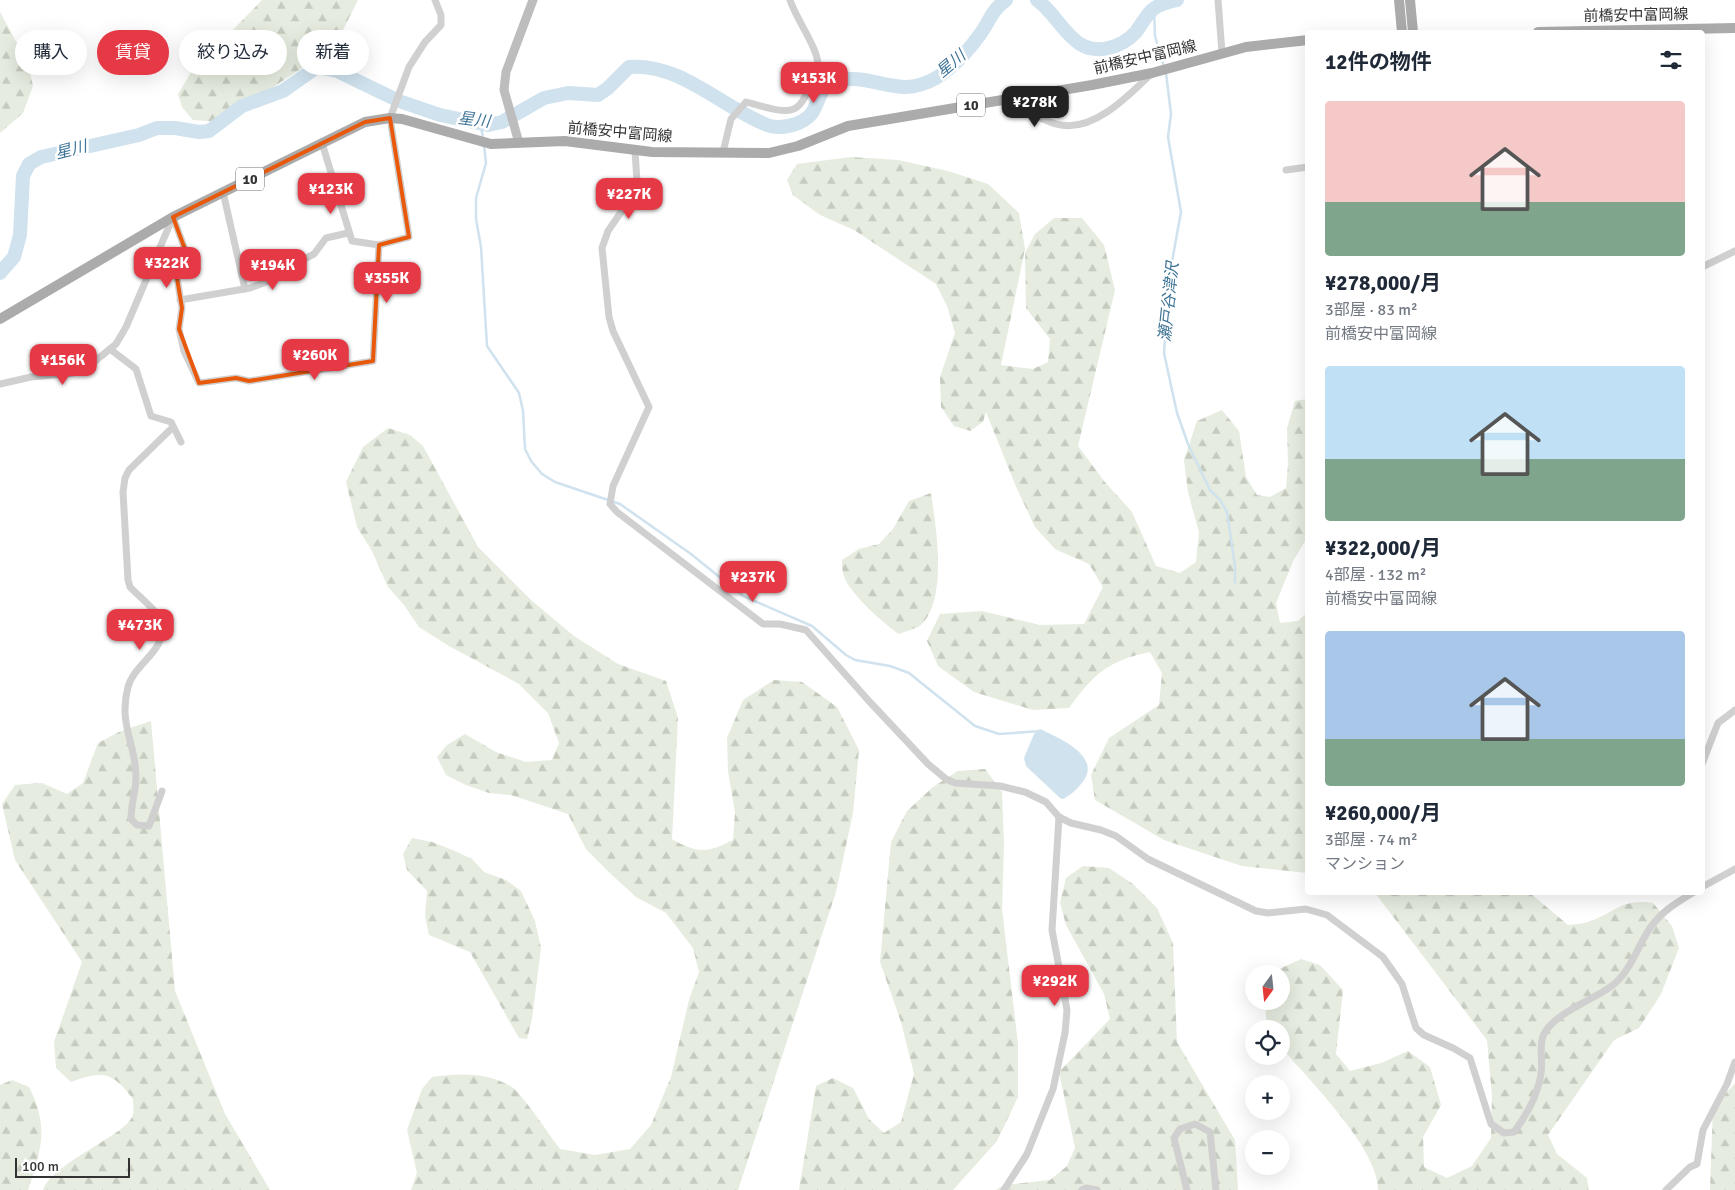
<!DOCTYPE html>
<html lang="ja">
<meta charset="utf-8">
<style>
body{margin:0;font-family:Signika,"Noto Sans JP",sans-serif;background:#f6f6f7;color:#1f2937;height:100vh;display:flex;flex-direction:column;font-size:19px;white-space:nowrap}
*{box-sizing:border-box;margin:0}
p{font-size:16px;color:#747a83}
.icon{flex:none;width:28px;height:28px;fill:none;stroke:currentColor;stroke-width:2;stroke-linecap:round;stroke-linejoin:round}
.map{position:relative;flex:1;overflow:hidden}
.sheet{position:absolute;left:1305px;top:30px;width:400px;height:865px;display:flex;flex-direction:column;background:#fff;border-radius:5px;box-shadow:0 5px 20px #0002}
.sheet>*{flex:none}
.hud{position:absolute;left:15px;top:30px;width:475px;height:45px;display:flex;gap:10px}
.needle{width:32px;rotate:195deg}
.buttons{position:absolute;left:1245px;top:965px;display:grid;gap:10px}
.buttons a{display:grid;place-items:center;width:45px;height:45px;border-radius:50%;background:#fff;box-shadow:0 5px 20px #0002;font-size:25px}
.scale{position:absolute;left:15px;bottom:12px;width:115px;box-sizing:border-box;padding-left:5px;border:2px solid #333;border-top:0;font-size:14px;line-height:18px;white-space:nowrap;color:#333;-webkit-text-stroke:4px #fff;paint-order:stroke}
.price{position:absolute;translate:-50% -42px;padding:0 11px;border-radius:10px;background:#e63946;color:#fff;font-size:16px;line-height:32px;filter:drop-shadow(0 1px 2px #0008)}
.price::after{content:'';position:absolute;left:50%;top:30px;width:15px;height:11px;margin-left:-8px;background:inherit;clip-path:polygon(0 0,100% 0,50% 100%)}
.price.selected{background:#222;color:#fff}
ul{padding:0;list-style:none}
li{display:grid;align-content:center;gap:10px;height:265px;padding:0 20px}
li span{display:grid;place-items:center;height:155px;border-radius:5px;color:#555}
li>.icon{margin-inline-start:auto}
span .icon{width:90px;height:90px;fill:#fffc;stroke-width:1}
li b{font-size:21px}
h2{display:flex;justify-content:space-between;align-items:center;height:60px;padding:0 20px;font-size:21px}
.pill{padding:0 18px;border-radius:22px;background:#fff;box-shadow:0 5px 20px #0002;font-size:18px;line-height:45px}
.pill.selected{background:#e63946;color:#fff}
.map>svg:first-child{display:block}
.forest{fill:url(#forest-firs)}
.water{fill:#cfe2ee}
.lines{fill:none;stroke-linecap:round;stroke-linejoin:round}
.stream{stroke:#cfe2ee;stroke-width:2.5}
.river{stroke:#cfe2ee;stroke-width:14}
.street{stroke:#d0d0d0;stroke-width:7}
.secondary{stroke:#bdbdbd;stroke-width:9}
.primary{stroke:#ababab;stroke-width:10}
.marked{fill:none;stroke:#e8590c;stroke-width:4;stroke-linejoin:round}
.labels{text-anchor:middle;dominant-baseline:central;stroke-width:5;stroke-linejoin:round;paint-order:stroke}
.shield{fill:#fff;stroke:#707070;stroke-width:1}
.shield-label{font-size:14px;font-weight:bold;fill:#333}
.street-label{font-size:15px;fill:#333;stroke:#fff}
.water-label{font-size:16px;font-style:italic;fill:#3f7597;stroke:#fff}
</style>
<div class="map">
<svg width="1735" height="1190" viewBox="0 0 1735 1190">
<defs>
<pattern id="forest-firs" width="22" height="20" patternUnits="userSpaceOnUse" patternTransform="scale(1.25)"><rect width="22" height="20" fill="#e6ecdf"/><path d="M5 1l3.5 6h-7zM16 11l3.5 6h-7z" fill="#c6cbc0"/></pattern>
</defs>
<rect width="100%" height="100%" fill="#fff"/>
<g class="forest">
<polygon points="262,0 358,0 341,34 320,48 308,64 221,122 193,120 182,107 178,94 190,74"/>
<polygon points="0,12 28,63 33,86 23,113 0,133"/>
<path d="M851,157L898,160L948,171L988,184L1019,213L1025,249L1001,365L1033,369L1048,362L1050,339L1026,308L1025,253L1035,234L1054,218H1082L1104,245L1115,290L1078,446L1104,481L1132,512L1156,566L1180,573L1196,562L1199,532L1188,492L1184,460L1197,421L1222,410L1239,431L1246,477L1257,495L1270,497L1286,488L1288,464L1287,428L1295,401L1307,399V538L1294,559L1276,603L1280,623L1298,621L1307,613V873L1242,866L1164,840L1095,800L1091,775L1109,738L1159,705L1162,673L1150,652C1107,661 1094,674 1069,708L1033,710L974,692L938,666L927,641L940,614L982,611L1040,625L1084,624L1103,587L1089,564L1055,549L1035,527L1017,489L986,412L983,422L970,431L954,426L941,407L940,377L955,333L947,306L936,284L854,230L820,215L793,195L787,180L797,164Z"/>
<path d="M388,428L410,435L423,446L478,547L531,600L574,636L618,664L666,681L678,718L672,839C698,854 707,853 733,840L735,812L728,771L727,738L743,700L774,680L802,682L837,707L859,750L853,813L836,892L738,1190H411L417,1173L407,1130L422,1089L432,1077C459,1073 488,1072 512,1087C523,1095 550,1136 560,1149L595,1155L630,1149L651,1125L671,1077L689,1000L699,972L693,948L666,913L636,897L611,874L586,849L568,814L511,795L489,793L466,785L446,775L437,757L447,745L465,734L496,752L526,762L552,760L559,743L548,713L519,684L449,646L419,627L404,605L388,587L372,551L357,527L346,482L363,447Z"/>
<path d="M931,493C936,526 948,599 921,625C916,629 905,631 899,634C884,624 849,593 844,576C842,571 842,565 842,560L859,549L879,544L893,529L909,501Z"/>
<path d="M151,721L175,991L225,1114L270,1190H43C53,1162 126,1136 133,1115C134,1110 133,1103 133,1099C113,1072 103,1070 71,1082L56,1068L54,1042L82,962L15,860L2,804L15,785L42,783L67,794L83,783L98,743L121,731Z"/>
<polygon points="985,769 1002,792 1004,845 1002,909 1018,1044 1018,1097 997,1141 953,1190 799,1190 816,1086 833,1078 853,1088 869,1119 884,1133 901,1122 914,1074 901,1022 880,962 891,842 907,811 933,787 958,771"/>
<polygon points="412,838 432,842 455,851 472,859 484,872 506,880 521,891 535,921 541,948 532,1019 527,1039 519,1038 470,952 429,935 425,916 427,891 407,870 403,854"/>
<polygon points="1083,866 1109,868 1133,884 1157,908 1173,943 1177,1042 1235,1140 1238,1190 996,1190 1004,1185 1050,1180 1067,1166 1075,1148 1059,1072 1110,1019 1104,994 1066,925 1060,903 1066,878"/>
<path d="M1375,893H1530L1568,925C1575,924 1582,924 1588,922C1615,913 1621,898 1653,903L1672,926L1679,948L1661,994L1639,1028L1614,1040L1548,1135L1557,1154L1587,1178L1589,1190H1378C1379,1149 1308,1079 1281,1047V1029H1267L1265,1001H1281V974H1274L1275,971L1301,959L1320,965L1343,990L1336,1054L1350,1071L1381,1063L1408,1051L1430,1067L1441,1105L1423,1137L1424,1167L1447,1178L1472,1166L1491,1138L1492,1096L1487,1040Z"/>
<path d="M12,1080L29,1087C49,1128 42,1147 28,1190H0V1085Z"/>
<polygon points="1735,1083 1735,1190 1710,1190 1713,1108"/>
</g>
<path class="water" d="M1040,729C1059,738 1105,757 1081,784C1076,790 1071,795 1063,799L1060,798L1026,766L1024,758L1034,734Z"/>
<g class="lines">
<g class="stream">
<polyline points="1154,9 1155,36 1164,67"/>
<polyline points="1166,73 1171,114 1168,137 1181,212 1169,278 1164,353 1177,413 1188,444 1210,490 1220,500 1227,512 1235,566 1235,583"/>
<polyline points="481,125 483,139"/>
<polyline points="484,145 486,163 476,198 476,219 481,247 487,346 519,393 523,411 525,449 531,461 542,474 555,482 620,504 691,554 743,596 812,626 846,655 855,660 890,666 909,673 975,726 999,734 1041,731"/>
</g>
<g class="river">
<path d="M1037,0C1054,12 1062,32 1080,44C1098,55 1122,47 1136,32C1141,25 1146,16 1152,10C1159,4 1169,2 1177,0"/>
<path d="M0,273L14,257L20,235L23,176L29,164L41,157L139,135L157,128H175L199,132L209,131L242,106L283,91L317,67L337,71L399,101L440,115L488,125L502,122L544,98L568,93L598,95L608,88L629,67C681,63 721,107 767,125C780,130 803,125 812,113C820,100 820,85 836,81C873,71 896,101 936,78C953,68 970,49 981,33C991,19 991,11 1006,0"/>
</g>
<g class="street">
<polyline points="1218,0 1222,53"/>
<path d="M1032,96L1035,116C1043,119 1052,124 1061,125C1095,131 1129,95 1151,74"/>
<polyline points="322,143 352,241 379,245 409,237 390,118 409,67 425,42 441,25 441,15 435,0"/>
<path d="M635,151L637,181L630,199L608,231L602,248L609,317L613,331L649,407L613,486L610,504L617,512L763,624H780L806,630L868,700L928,764L946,779L955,783L1000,786L1025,792L1046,802L1059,817L1071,823L1101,830L1116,836L1148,859L1256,911L1268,913L1306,909L1327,915L1383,957L1402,984L1416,1028L1424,1035L1453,1048L1470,1058L1491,1124L1504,1133L1514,1132C1526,1116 1538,1094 1541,1074C1543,1062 1539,1048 1543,1036C1553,1013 1594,1000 1613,985C1631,971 1637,947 1650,928C1662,911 1676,903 1694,892"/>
<path d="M723,152L731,119L746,102C800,117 798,117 818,65C818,48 796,19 790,0"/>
<polyline points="1286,170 1308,167"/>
<polyline points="223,192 245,289"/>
<polyline points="1702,267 1735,251"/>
<polyline points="180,300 250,288 280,277 288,267 314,254 326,238 348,233"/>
<polyline points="110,349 136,369 151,416 171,422 181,442"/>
<polyline points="0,384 31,377 73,373 94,362 116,344 126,327 173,217 186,252 177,278 182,308 179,329 184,351 199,383 236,378 249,381 373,361 379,245"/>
<polyline points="1702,764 1718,723 1735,710"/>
<path d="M162,791L149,826L137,825L131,819C131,804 136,791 136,777C136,743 118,725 128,687C134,664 166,651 162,625C159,611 139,597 130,587L128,580L123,492L125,478L129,470L173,427"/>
<polyline points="1702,887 1735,869"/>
<polyline points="1004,1190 1027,1154 1053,1089 1065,1033 1067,1010 1052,930 1059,817"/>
<polyline points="1082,1190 1086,1188 1097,1190"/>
<polyline points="1187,1190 1174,1138 1180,1129 1195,1124 1210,1132 1216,1190"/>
<polyline points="1666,1190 1690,1167 1697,1164 1703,1130 1727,1084 1735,1062"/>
</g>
<polyline class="secondary" points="519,143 504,90 506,72 533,0"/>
<g class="primary">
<polyline points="1399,0 1402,32"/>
<polyline points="1410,0 1413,32"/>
<polyline points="1538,32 1735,28"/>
<polyline points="0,319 173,217 365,122 390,118 402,119 491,144 565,141 652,152 769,153 798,146 848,126 1092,85 1152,73 1246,47 1308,40"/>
</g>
</g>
<path class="marked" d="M390,118L409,237L379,245L373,361L249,381L236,378L199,383L179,329L182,308L177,278L186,252L173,217L365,122Z"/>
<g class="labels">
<g class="shield">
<rect x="957" y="93.5" width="28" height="23" rx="4"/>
<rect x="236" y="167.5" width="28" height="23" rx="4"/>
</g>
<g class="shield-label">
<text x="971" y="105">10</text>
<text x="250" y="179">10</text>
</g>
<g class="street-label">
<text transform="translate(1636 15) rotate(-1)">前橋安中富岡線</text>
<text transform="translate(1145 57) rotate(-13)">前橋安中富岡線</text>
<text transform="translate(620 132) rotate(5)">前橋安中富岡線</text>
</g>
<g class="water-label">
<text transform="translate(951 64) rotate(-40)">星川</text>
<text transform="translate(474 120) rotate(7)">星川</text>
<text transform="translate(71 150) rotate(-14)">星川</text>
<text transform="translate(1169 302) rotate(-84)">瀬戸谷津沢</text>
</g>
</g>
</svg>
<div class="buttons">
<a><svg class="needle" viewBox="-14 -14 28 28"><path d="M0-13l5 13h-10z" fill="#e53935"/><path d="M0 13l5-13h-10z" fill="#747a83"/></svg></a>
<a><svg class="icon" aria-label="locate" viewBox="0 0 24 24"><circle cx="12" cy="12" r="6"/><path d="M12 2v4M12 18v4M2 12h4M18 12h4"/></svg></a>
<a>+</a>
<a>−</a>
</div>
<div class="scale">100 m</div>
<b class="price" style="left:814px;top:104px">¥153K</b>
<b class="price selected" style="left:1035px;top:128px">¥278K</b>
<b class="price" style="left:331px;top:215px">¥123K</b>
<b class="price" style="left:629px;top:220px">¥227K</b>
<b class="price" style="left:167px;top:289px">¥322K</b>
<b class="price" style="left:273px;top:291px">¥194K</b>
<b class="price" style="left:387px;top:304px">¥355K</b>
<b class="price" style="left:315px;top:381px">¥260K</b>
<b class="price" style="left:63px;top:386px">¥156K</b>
<b class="price" style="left:753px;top:603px">¥237K</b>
<b class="price" style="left:140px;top:651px">¥473K</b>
<b class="price" style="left:1055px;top:1007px">¥292K</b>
<div class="hud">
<a class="pill">購入</a>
<a class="pill selected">賃貸</a>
<a class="pill">絞り込み</a>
<a class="pill">新着</a>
</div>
<section class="sheet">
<h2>12件の物件<svg class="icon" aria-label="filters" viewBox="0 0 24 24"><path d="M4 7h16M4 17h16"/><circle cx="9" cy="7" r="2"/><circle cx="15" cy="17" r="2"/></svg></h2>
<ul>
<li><span style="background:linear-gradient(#f6c9c9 65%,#7fa58c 0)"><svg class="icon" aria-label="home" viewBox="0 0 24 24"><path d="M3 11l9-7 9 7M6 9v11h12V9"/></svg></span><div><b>¥278,000/月</b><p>3部屋 · 83 m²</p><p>前橋安中富岡線</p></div></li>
<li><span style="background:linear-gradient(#bfe0f5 60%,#7fa58c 0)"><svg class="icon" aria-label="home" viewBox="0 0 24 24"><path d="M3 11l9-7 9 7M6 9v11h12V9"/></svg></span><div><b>¥322,000/月</b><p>4部屋 · 132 m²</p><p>前橋安中富岡線</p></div></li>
<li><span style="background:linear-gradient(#a9c7e8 70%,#7fa58c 0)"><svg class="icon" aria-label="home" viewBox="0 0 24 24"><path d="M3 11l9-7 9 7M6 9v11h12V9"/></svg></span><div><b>¥260,000/月</b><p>3部屋 · 74 m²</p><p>マンション</p></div></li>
</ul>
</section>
</div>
